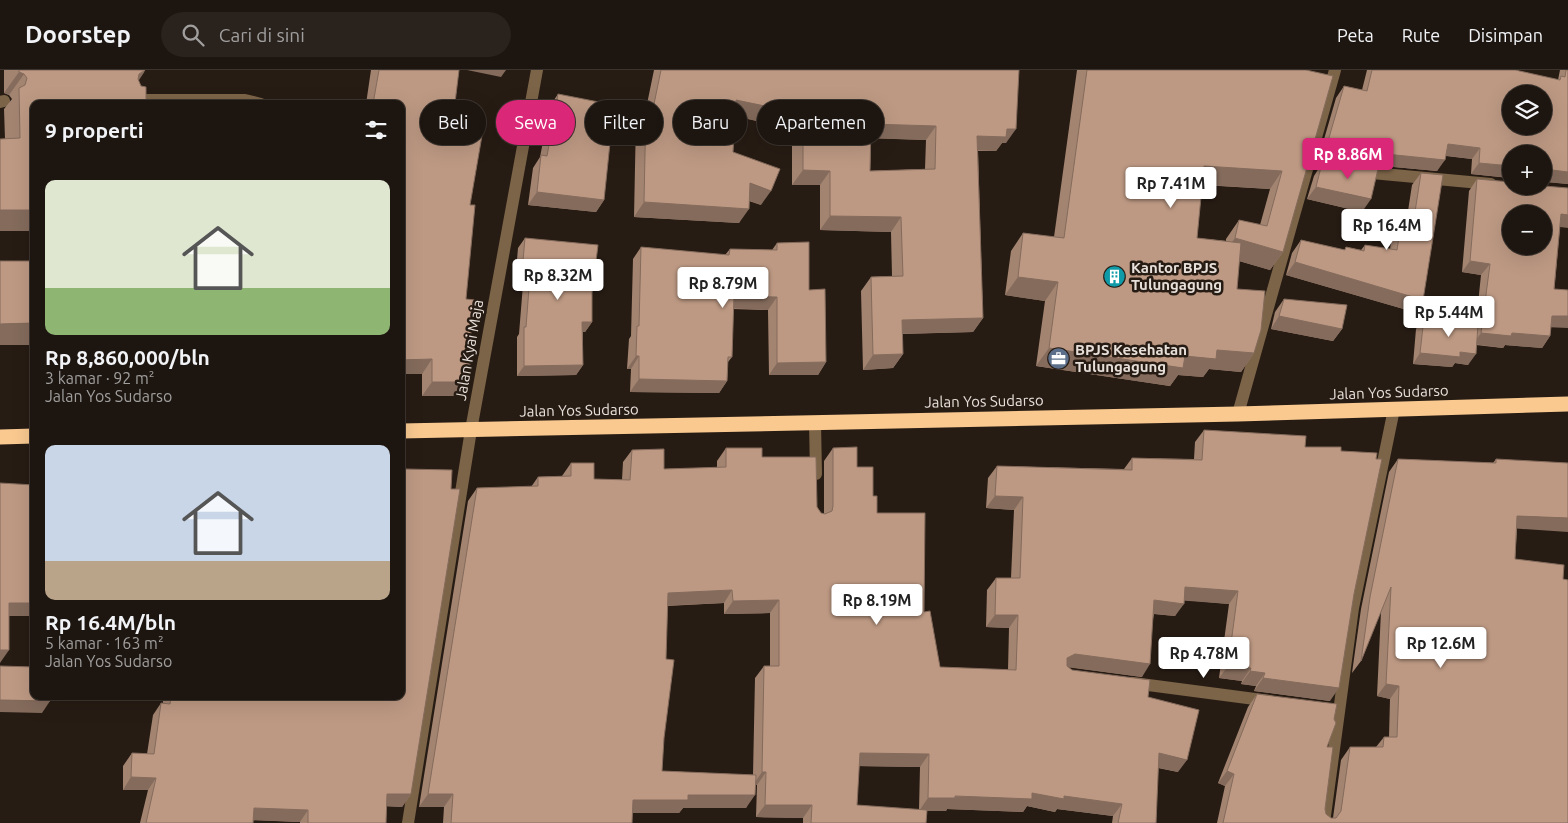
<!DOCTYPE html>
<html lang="id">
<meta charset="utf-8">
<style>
body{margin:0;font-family:Ubuntu,sans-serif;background:#2a221d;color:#f1f3f6;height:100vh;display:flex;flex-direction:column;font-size:19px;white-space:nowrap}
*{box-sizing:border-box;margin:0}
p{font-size:16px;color:#a09f9e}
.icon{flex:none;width:28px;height:28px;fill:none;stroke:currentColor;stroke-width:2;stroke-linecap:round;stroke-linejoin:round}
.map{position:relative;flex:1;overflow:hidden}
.side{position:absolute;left:30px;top:30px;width:375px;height:600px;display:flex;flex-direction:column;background:#1d150f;border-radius:10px;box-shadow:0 5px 20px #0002,0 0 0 1px #3b342f}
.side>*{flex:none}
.guide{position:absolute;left:420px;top:30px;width:475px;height:45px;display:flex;gap:10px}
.fabs{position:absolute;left:1502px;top:15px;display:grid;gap:10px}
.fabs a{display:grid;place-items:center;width:50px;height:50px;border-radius:50%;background:#1d150f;box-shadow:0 5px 20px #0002,0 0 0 1px #3b342f;font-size:25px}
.price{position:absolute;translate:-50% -42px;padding:0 11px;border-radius:5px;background:#fff;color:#222;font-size:16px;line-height:32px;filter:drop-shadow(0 1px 2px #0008)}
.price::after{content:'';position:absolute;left:50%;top:30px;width:15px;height:11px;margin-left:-8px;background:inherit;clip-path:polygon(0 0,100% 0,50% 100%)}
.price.on{background:#db2777;color:#fff}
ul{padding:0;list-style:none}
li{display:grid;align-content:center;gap:10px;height:265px;padding:0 15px}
li span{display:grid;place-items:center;height:155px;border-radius:10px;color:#555}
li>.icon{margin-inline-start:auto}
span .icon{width:90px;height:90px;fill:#fffc;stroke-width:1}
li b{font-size:21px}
h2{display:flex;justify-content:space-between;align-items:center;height:60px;padding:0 15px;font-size:21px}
.tag{padding:0 18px;border-radius:22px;background:#1d150f;box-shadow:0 5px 20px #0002,0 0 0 1px #3b342f;font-size:18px;line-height:45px}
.tag.on{background:#db2777;color:#fff}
header{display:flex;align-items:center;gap:30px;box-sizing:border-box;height:70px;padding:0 25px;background:#1d150f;border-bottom:1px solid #3b342f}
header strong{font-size:24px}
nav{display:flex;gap:28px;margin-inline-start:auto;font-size:18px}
.search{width:350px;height:45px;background:#2a221d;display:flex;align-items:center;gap:12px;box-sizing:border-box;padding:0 18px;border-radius:28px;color:#a09f9e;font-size:19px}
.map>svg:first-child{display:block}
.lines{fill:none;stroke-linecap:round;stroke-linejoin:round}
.minor{stroke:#7c6448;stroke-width:12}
.highway{stroke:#f9c990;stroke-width:15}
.wall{fill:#a38471;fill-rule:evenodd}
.shaded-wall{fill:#846b5c}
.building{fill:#bd9983;stroke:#846b5c;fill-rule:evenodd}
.labels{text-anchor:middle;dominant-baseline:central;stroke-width:5;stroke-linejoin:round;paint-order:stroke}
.poi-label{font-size:15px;font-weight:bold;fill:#e7e0da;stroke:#271c14;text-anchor:start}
.street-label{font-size:15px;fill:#e7e0da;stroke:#271c14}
</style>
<header>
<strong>Doorstep</strong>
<div class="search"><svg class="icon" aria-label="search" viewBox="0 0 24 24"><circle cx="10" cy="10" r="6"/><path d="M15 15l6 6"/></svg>Cari di sini</div>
<nav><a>Peta</a><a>Rute</a><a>Disimpan</a></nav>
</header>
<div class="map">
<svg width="1568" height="753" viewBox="0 0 1568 753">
<rect width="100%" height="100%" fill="#271c14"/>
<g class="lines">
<g class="minor">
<polyline points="131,30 245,30 261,34"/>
<polyline points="0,32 4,31"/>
<polyline points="1361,102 1491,114"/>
<polyline points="1238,344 1335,0"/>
<polyline points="815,352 816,404"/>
<polyline points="1133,613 1270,631"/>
<polyline points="408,753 471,360 537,0"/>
<polyline points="1324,753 1353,538 1394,339"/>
</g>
<g class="highway">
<polyline points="401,361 1238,344 1568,334"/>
<polyline points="0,367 34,366"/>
</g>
</g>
<g class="wall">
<polygon points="4,0 145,0 34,161 0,161 0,69 5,69 4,39 12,29 9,25 4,23"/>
<polygon points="371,0 459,0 453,49 470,135 460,326 422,326 422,304 401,34 366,34"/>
<path d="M654,0H1019L1006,73H1002L996,81H978L983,248L973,262L903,264V284L893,298L863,300L861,221L871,207L892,206L891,162L820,160V115H792V59L735,46L733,82L761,135L749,131L739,153L634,147L636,48L647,34ZM871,68L926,70L925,99L870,101Z"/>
<path d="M1077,0H1306L1283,182L1270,200L1239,191L1237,219L1254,283L1241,302L1209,299L1203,307L1178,305L1170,316L1036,296L1045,231L1005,225L1011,181L1023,163L1054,167ZM1202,115L1270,119L1260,155L1239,150L1226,169V171L1197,168Z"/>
<polygon points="1367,0 1515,0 1558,10 1560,0 1568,0 1568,114 1471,104 1472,89 1446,86 1437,101 1318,90 1336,28 1344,16 1362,20"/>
<polygon points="558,24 604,130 596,142 528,135 533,98 540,87 550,36"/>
<polygon points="1322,93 1362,142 1307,129 1314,106"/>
<polygon points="1421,103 1423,230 1414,242 1286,205 1292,183 1301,170 1344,180 1346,177 1361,180 1365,175 1390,179 1392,166 1401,154 1406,154 1412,115"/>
<polygon points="1477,109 1560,157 1550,266 1542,278 1505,275 1503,278 1476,275 1468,295 1455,293 1452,297 1413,294 1416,259 1424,248 1476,253 1481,205 1462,202 1469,121"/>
<polygon points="525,168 592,223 592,252 585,262 583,262 583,295 576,305 517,306 517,267 519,264 524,202 516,201 518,178"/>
<polygon points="777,173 809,220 826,292 818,305 769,305 768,240 733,239 732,287 728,292 727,311 719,323 630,322 631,299 627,299 629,269 631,266 633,189 641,177 725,185 730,179 772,180"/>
<polygon points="1284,229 1342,259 1333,271 1271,259 1275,242"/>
<path d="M1204,360L1305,377L1330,631L1254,621L1256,616L1241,614L1242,611L1219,608L1229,534L1184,530L1175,546L1154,544L1142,607L1068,597L1072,600L1148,627L1178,702L1158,698L1156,753H1112L1113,746L1057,739L1055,742L1027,736L1023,742L947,739L946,741H927L926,753H803V748L756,747L757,715H756L746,738H683L679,743H632V753H443L444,737H419L468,431L477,418L531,417L538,407L562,406L571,393L594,409L622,410L623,392L632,380L664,399L717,398V391L726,378L762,387L817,437L821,443L824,444V391L833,378L857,397L873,426L877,443L924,542L940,597L1008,600L1009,558L986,557L987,520L996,508H1011L1014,440L986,438L988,408L997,396L1124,399L1132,388L1194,389L1195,372ZM724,533V544L770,543V596H764L755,608L753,705L662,701L667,536ZM859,696L920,697L919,740L857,735Z"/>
<polygon points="1398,389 1493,393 1496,389 1517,459 1515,489 1563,509 1568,753 1217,753 1225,716 1218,713 1248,637 1257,624 1327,677 1325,739 1326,744 1331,748 1333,748 1341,690 1350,677 1376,677 1384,667 1389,667 1390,629 1377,626 1381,541 1361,591 1352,603 1361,539 1389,402"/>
<polygon points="405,399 411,724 402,737 386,736 386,753 300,753 300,752 253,750 253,753 140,753 148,720 123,720 123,696 132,683 147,684 153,645 161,633 163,633 163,626 401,626 401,403"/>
</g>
<g class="shaded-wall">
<polygon points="467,0 506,0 501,7"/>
<polygon points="145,1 131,22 139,4"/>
<polygon points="19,2 24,4 9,25 4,23"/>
<polygon points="736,30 803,44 792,59 726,44"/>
<polygon points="871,54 936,56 926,70 861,68"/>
<polygon points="1007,59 1016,59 1006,73 1002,73 996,81 967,80 977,66"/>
<polygon points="1448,74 1480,78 1472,89 1440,85"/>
<polygon points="1326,78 1445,90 1437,101 1318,90"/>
<polygon points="1479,93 1511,96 1511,108 1471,104"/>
<polygon points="1204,96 1282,101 1270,119 1191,114"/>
<polygon points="1544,99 1568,102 1568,114 1544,112"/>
<polygon points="803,100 830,101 820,115 792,115"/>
<polygon points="750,113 771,121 761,135 740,127"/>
<polygon points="1316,117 1371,129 1362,142 1307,129"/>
<polygon points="537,122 604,130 596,142 528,135"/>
<polygon points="644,132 749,139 739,153 634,147"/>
<rect x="0" y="140" width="34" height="21"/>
<polygon points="1561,144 1568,145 1568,158 1553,156"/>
<polygon points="830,146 901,147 891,162 820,160"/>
<polygon points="1235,168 1283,182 1270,200 1222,186"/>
<polygon points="523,191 531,192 524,202 516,201"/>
<polygon points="1470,191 1490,194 1481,205 1462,202"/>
<polygon points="1295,192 1423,230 1414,242 1286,205"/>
<polygon points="1018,207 1058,212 1045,231 1005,225"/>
<polygon points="734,226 777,227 768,240 725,238"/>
<polygon points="1279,246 1342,259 1333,271 1271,259"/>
<polygon points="1552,246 1568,246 1568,258 1544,257"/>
<polygon points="983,248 973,262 892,264 902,250"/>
<polygon points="582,252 592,252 585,262 575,262"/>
<polygon points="34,253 34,275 0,275 0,254"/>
<polygon points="1481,263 1512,263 1550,266 1542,278 1505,275 1503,278 1473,274"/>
<polygon points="1049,278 1217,280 1254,283 1241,302 1209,299 1203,307 1178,305 1170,316 1036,296"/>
<polygon points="1460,282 1476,284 1468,295 1455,293 1452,297 1413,294 1420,283"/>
<polygon points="903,284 893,298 863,300 873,285"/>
<polygon points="636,286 639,286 631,299 627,299"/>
<polygon points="432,289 422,304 401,304 401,290"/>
<polygon points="826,292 818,305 769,305 777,293"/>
<polygon points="583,295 576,305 517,306 524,296"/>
<polygon points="639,309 727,311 719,323 630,322"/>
<polygon points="432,312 470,312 460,326 422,326"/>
<polygon points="995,426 1023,427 1014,440 986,438"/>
<polygon points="1517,446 1568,448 1568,462 1509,458"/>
<polygon points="1185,517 1238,521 1229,534 1176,530"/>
<polygon points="732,520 724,533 659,536 668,523"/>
<polygon points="779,530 770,543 724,544 733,531"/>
<polygon points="1154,530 1184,534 1175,546 1145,543"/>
<polygon points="9,533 34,533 34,546 0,546"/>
<polygon points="995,545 1018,545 1009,558 986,557"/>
<polygon points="0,580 9,580 0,593"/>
<polygon points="1075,584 1150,594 1142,607 1066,597 1067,588"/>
<polygon points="1228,596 1251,598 1242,611 1219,608"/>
<polygon points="1250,601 1265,603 1256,616 1241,614"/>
<polygon points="1263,608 1339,618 1330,631 1254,621"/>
<polygon points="1386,614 1399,616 1390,629 1377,626"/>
<polygon points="0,630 50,631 42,643 0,642"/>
<polygon points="860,683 929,684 920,697 851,696"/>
<polygon points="1159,683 1187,690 1178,702 1150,696"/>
<polygon points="1227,701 1234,704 1225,716 1218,713"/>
<polygon points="762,702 766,702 757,715 753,715"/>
<polygon points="131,707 156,708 148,720 123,720"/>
<polygon points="1032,723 1064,726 1122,734 1113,746 1057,739 1055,742 1027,736 1023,742 947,739 946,741 919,741 928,728"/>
<polygon points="387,724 411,724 402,737 378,736"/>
<polygon points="428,724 453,724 444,737 419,737"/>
<polygon points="688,725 755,725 746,738 683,738 679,743 624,743 633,730"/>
<polygon points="765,735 812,735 803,748 756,747"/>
<polygon points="254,738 308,740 300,752 245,750"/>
</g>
<g class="building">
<polygon points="19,0 145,0 139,4 138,9 141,16 146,17 146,34 34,34 34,140 0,140 0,69 20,68 19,18 25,15 27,8 24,4 19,2"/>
<polygon points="379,0 459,0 453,49 484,54 470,135 475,135 466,229 475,230 470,272 470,312 432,312 432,289 401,290 401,34 373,34"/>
<path d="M661,0H1019L1016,59H1007L1006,67L977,66L983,248L902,250L903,284L873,285L871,207L903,206L901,147L830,146V101L803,100V44L736,30L733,82L780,99L771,121L750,113L749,139L644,132L646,34H654ZM871,54L936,56L935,99L870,101Z"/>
<polygon points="1087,0 1306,0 1333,6 1283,182 1235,168 1239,150 1267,156 1282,101 1204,96 1197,168 1241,173 1237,219 1265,221 1261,260 1254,283 1217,280 1216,289 1185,286 1183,298 1049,278 1058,212 1018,207 1023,163 1064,168"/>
<path d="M1372,0H1515L1560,10L1561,6L1565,7L1566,0H1568V102L1544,99V84H1511V96L1479,93L1480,78L1448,74L1445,90L1326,78L1344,16L1367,21ZM1511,24H1544V56H1511Z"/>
<polygon points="558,24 614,35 604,130 537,122 541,85 547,86"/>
<polygon points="1322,93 1378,99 1371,129 1316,117"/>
<polygon points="1421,103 1443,105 1423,230 1295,192 1301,170 1345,180 1346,177 1364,181 1365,175 1397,180 1401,154 1413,155"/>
<path d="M1477,109L1511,112V116H1544L1568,118V145L1561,144L1554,219L1568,220V246H1552L1550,266L1512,263L1511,266L1481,263L1490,194L1470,191ZM1511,144H1544V176H1511Z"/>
<polygon points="525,168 598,175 592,223 592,252 582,252 583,295 524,296 524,257 526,257 531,192 523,191"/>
<polygon points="809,172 809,220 825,219 826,292 777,293 777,227 734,226 732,287 728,287 727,311 639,309 639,286 636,286 637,256 639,256 641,177 729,185 730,179 777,180 777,173"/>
<polygon points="0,191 34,191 34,253 0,254"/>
<polygon points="1284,229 1347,235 1342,259 1279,246"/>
<polygon points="1424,248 1478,254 1476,284 1460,282 1460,287 1420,283"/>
<polygon points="1204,360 1306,366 1305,377 1341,377 1341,381 1377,383 1376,389 1382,389 1354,524 1339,618 1263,608 1265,603 1250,601 1251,598 1228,596 1238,521 1185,517 1184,534 1154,530 1150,594 1075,584 1067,588 1067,596 1072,600 1150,610 1148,627 1199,640 1187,690 1159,683 1156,753 1118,753 1122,734 1064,726 1064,729 1032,723 1032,729 955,726 955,728 928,728 929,684 860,683 857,735 927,740 926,753 811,753 812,735 765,735 766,702 762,702 764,596 779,596 779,530 733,531 732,520 668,523 666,589 674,590 664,668 662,701 756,705 755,725 688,725 688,730 633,730 632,753 451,753 453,724 428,724 477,418 538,416 538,407 571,406 571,393 594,393 594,409 630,410 632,380 664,379 664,399 726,397 726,378 762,378 762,387 816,387 817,437 821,443 825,444 832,441 833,436 833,378 857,377 857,397 873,397 873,426 877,426 877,443 925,443 924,542 930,541 940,597 1016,600 1018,545 995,545 996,508 1020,508 1023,427 995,426 997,396 1132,400 1132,388 1202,390"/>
<polygon points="1398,389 1496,393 1496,389 1568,393 1568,448 1517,446 1515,489 1564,495 1563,509 1568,510 1568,753 1223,753 1234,704 1227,701 1257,624 1337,634 1334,649 1336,653 1327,677 1333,677 1325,739 1326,744 1331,748 1336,748 1341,741 1350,677 1383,677 1384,667 1397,667 1399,616 1386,614 1391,517 1361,591 1370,527"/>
<polygon points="405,399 452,400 451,419 460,419 411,724 387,724 386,753 308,753 308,740 254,738 253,753 146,753 156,708 131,707 132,683 154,684 161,633 170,634 171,626 401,626 401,405 404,406"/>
<polygon points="0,413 34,415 34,533 9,533 9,580 0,580"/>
<polygon points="0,596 34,597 34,626 51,626 50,631 0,630"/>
</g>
<defs>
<symbol id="building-disc" viewBox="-11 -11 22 22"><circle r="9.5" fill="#0f9aa8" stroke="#271c14"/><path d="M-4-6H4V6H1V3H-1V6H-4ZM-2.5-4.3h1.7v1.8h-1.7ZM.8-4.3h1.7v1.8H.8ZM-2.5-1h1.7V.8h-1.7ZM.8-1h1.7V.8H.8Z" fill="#fff"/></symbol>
<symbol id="office-disc" viewBox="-11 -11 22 22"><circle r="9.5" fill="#5c6f8a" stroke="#271c14"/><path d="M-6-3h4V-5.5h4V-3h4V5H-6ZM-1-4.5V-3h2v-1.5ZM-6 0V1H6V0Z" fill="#fff"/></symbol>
</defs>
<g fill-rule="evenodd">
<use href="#building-disc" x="1102" y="194" width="25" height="25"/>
<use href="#office-disc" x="1046" y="276" width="25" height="25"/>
</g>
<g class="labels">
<g class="poi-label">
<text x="1131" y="197">Kantor BPJS<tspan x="1131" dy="17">Tulungagung</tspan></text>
<text x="1075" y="279">BPJS Kesehatan<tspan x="1075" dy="17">Tulungagung</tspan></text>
</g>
<g class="street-label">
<text transform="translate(469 280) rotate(-80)">Jalan Kyai Maja</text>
<text transform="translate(1389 322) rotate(-2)">Jalan Yos Sudarso</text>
<text transform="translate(984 331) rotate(-1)">Jalan Yos Sudarso</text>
<text transform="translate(579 340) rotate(-1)">Jalan Yos Sudarso</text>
</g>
</g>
</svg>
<div class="fabs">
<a><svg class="icon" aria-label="layers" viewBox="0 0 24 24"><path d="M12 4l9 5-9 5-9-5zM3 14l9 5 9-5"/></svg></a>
<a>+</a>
<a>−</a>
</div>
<b class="price on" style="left:1348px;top:110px">Rp 8.86M</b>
<b class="price" style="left:1171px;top:139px">Rp 7.41M</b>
<b class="price" style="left:1387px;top:181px">Rp 16.4M</b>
<b class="price" style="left:558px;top:231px">Rp 8.32M</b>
<b class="price" style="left:723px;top:239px">Rp 8.79M</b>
<b class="price" style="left:1449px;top:268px">Rp 5.44M</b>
<b class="price" style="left:877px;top:556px">Rp 8.19M</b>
<b class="price" style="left:1441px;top:599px">Rp 12.6M</b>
<b class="price" style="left:1204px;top:609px">Rp 4.78M</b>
<div class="guide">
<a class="tag">Beli</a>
<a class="tag on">Sewa</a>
<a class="tag">Filter</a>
<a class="tag">Baru</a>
<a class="tag">Apartemen</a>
</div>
<section class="side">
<h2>9 properti<svg class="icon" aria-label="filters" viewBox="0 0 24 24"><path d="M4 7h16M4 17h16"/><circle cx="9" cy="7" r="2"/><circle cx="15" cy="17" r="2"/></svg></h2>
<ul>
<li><span style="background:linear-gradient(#dfe7d0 70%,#8fb573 0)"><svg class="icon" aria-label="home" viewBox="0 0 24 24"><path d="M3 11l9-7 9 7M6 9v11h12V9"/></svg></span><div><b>Rp 8,860,000/bln</b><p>3 kamar · 92 m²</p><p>Jalan Yos Sudarso</p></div></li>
<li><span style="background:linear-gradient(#c9d6e8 75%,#b9a48a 0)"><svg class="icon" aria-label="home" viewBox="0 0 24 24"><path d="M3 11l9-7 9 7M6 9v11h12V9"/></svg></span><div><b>Rp 16.4M/bln</b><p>5 kamar · 163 m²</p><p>Jalan Yos Sudarso</p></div></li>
</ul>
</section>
</div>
